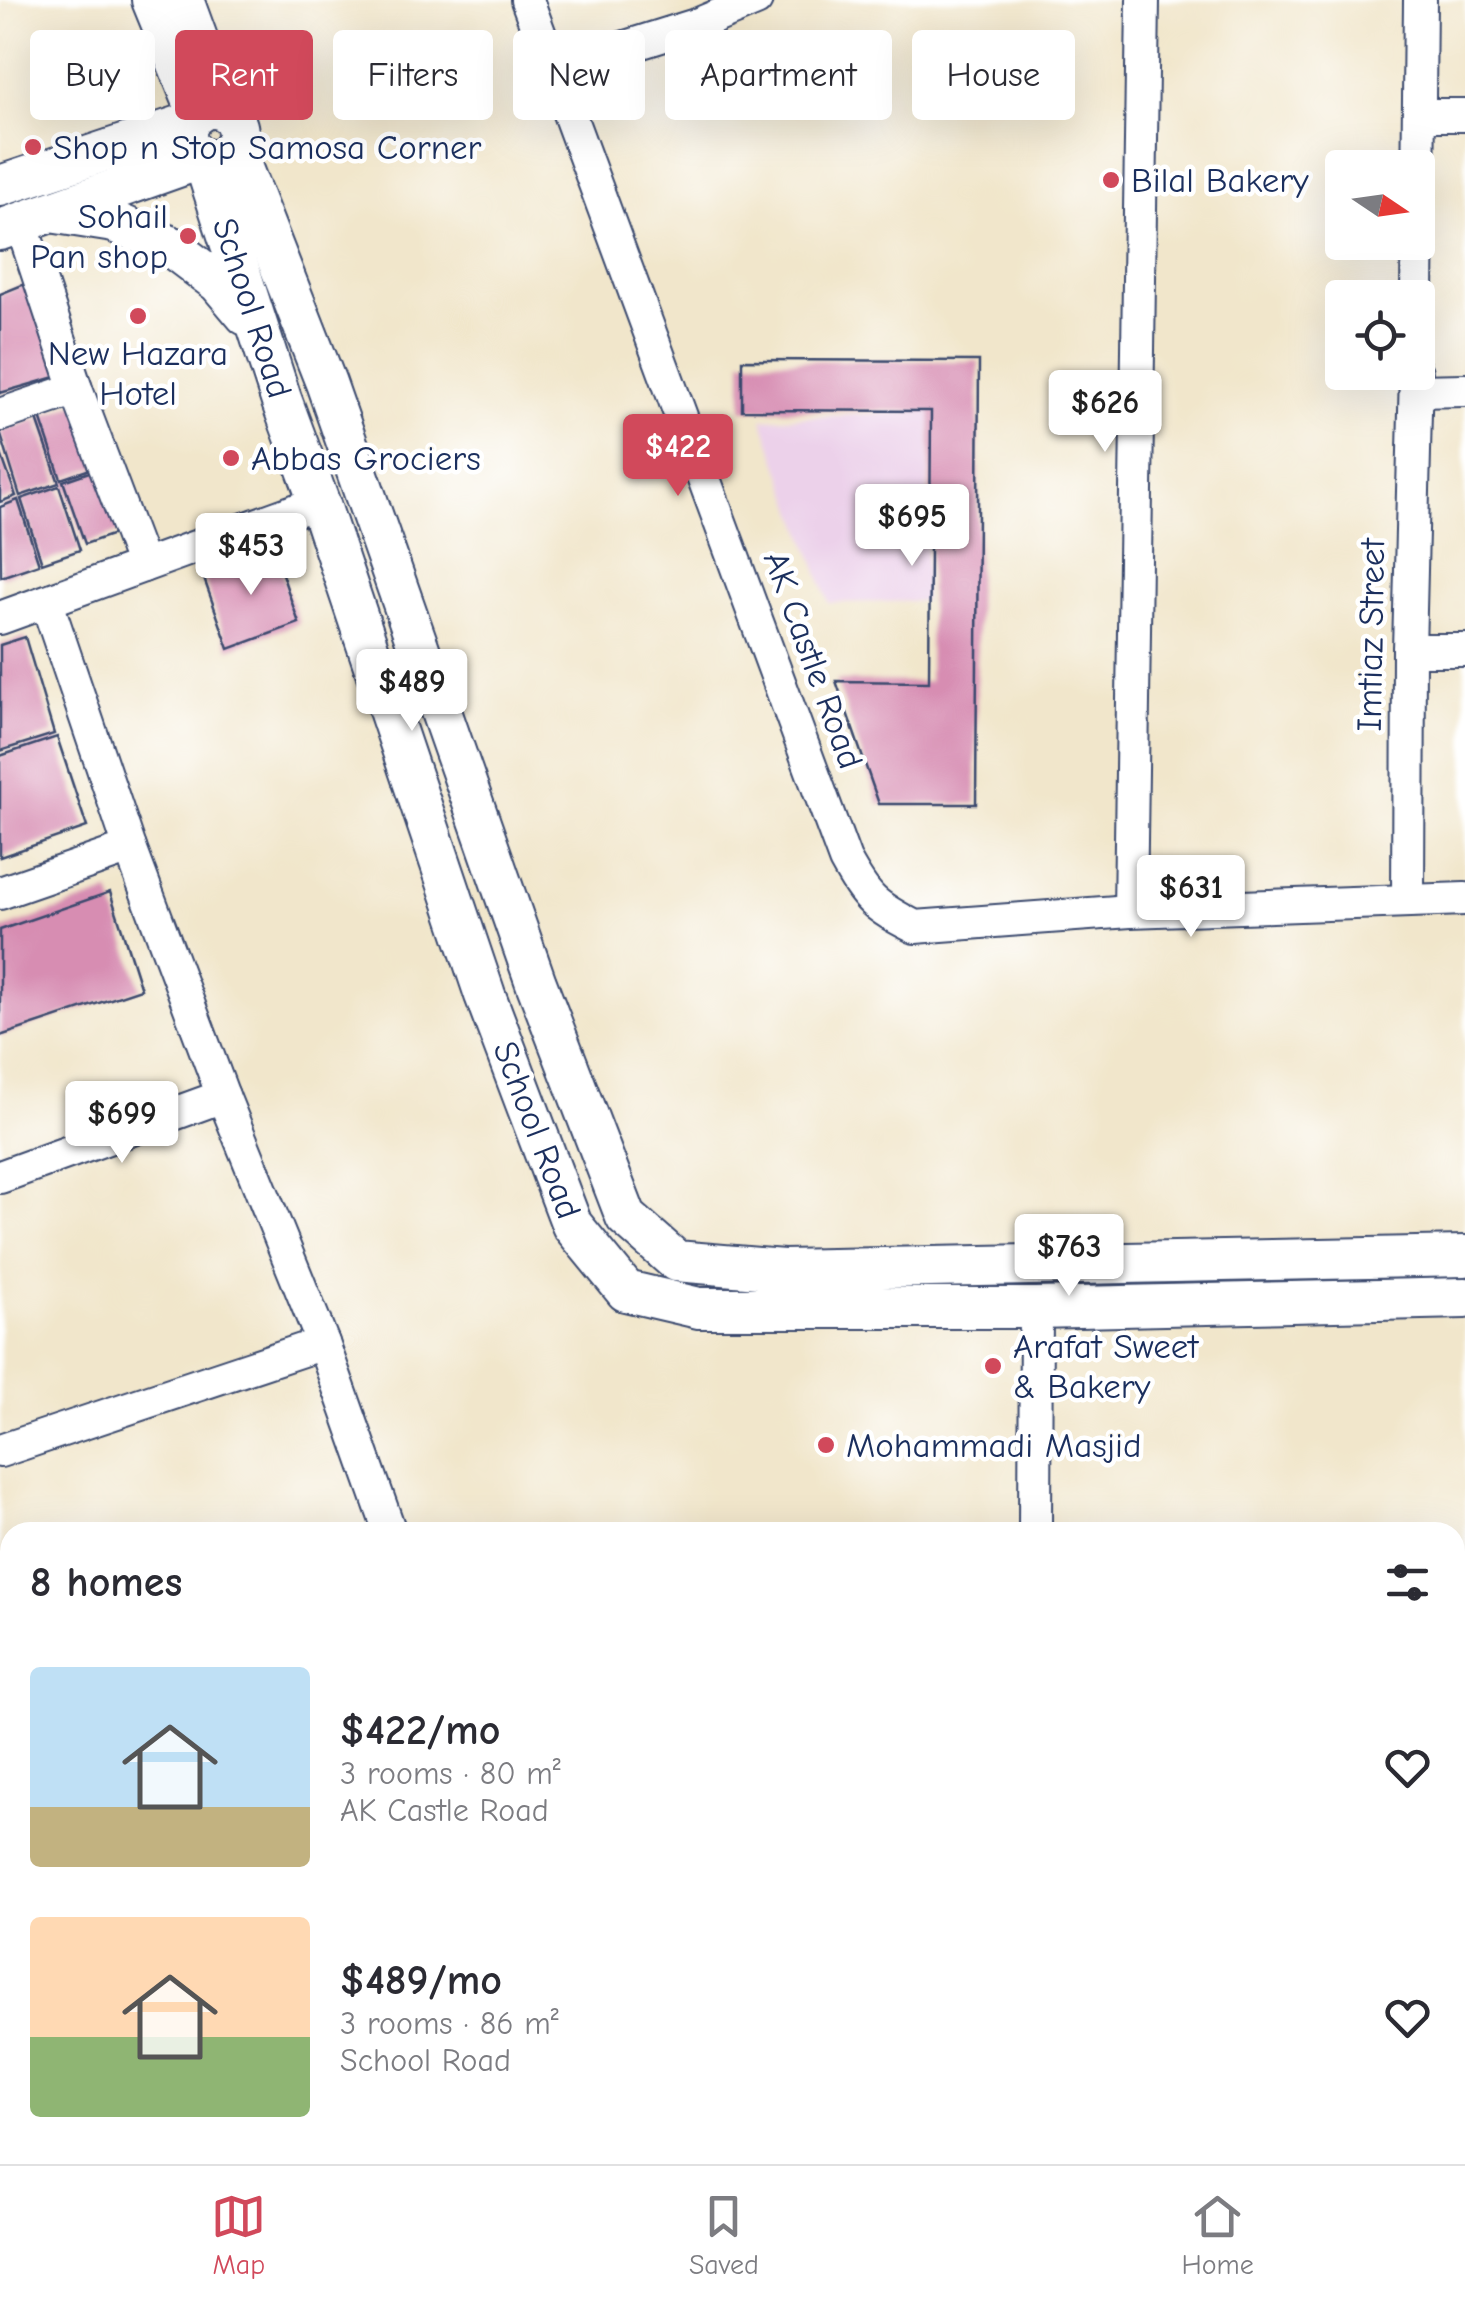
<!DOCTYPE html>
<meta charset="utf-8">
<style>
body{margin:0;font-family:"Comic Neue",sans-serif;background:#f7f7f7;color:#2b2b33;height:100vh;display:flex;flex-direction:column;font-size:38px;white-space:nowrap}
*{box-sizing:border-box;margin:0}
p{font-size:32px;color:#7c7c81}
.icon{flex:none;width:55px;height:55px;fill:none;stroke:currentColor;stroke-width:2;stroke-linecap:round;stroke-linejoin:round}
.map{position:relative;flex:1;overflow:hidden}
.side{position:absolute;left:0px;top:1522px;width:1465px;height:642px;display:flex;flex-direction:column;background:#fff;border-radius:30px 30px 0 0;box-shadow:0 10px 40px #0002}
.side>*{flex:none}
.banner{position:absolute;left:30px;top:30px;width:1405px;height:90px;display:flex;gap:20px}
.needle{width:65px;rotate:103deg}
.controls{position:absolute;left:1325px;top:150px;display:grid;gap:20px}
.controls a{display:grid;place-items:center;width:110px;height:110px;border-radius:10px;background:#fff;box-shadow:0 10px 40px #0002;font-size:50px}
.price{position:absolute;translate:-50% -85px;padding:0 22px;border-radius:10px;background:#fff;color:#222;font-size:32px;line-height:65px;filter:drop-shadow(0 2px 5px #0008)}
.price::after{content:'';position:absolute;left:50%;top:60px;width:30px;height:22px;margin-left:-15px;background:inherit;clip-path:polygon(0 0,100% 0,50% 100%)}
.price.on{background:#d1495b;color:#fff}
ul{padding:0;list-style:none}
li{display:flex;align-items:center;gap:30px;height:250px;padding:0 30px}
li span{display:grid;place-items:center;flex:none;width:280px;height:200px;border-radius:10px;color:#555}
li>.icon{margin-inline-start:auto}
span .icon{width:120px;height:120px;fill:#fffc;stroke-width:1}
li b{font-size:42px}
h2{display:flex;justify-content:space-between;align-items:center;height:120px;padding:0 30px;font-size:42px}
.tag{padding:0 35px;border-radius:10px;background:#fff;box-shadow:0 10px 40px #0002;font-size:35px;line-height:90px}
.tag.on{background:#d1495b;color:#fff}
.tabs{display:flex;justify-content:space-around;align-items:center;height:140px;border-top:2px solid #e1e1e2;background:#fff;font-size:28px;color:#7c7c81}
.tabs a{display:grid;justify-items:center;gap:5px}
.tabs .on{color:#d1495b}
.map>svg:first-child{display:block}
.built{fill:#ecd1ea}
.building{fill:#d78db2}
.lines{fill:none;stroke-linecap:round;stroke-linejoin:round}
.minor-casing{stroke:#3b4a6e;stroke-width:36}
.tertiary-casing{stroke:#3b4a6e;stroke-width:44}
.minor{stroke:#fff;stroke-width:32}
.tertiary{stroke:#fff;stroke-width:40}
.poi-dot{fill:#d1495b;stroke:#fff;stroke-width:4}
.labels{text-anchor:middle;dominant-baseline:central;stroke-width:9;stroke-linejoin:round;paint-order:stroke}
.poi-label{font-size:35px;fill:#1b2f5e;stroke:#fff;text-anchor:start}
.street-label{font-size:35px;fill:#1b2f5e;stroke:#fff}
</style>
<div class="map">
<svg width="1465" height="2164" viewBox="0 0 1465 2164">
<rect width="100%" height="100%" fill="#fff"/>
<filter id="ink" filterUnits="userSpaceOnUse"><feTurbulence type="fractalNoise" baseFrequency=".01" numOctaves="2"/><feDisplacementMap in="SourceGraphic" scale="20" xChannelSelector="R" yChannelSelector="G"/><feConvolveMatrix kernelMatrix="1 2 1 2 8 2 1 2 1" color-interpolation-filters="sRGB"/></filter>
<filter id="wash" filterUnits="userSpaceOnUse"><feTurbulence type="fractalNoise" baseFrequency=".0048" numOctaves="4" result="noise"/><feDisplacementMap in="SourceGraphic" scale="40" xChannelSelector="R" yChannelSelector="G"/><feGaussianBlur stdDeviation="2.25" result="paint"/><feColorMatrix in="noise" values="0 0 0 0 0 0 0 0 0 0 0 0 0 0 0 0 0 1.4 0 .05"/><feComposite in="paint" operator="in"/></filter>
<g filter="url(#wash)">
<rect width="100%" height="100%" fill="#f1e6cb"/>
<polygon class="built" points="931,411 925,601 829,603 762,419"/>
<g id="blocks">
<g class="building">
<polygon points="37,279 66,374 0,393 0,294"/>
<polygon points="742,360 979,361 976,804 879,804 836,681 929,682 931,411 742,410"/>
<polygon points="78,403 99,466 61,479 40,417"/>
<polygon points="37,419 59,483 20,496 0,432"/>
<polygon points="0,451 16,496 0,502"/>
<polygon points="101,468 123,531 85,544 63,481"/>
<polygon points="59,486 80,550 42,563 21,499"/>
<polygon points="18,500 39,564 1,577 0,507"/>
<polygon points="273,548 299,623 229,649 202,573"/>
<polygon points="25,637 54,734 0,751 0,645"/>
<polygon points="57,737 87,827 0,857 0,756"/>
<polygon points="110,892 141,989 0,1036 0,930"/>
</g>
</g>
</g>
<g filter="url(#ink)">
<use href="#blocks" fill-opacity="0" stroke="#3b4a6e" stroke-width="2.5"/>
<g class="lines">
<defs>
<g id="minor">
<path d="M527,0L845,860C867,900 874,906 915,927L1130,911L1465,899"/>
<polyline points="552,70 696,25 756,0"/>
<polyline points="1419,115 1465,115"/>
<polyline points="21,223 76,389 143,566"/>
<polyline points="1417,298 1420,0"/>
<polyline points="1416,391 1465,390"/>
<polyline points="0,415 76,389"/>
<polyline points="47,603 130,848 223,1096 323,1343 390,1532"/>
<polyline points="0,618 319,502"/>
<polyline points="1409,650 1465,650"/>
<polyline points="0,893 130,848"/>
<polyline points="1408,900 1409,650 1416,372"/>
<polyline points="1130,911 1143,0"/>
<polyline points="0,1177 223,1096"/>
<polyline points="0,1451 323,1343"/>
<polyline points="1035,1532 1036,1308"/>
<polyline points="1455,1586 1465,1586"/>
<polyline points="0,1733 10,1729"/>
<polyline points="7,1937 10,2071"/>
<polyline points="12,2155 12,2164"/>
<polyline points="338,2159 735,2155"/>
<polyline points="1031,2164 1031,2155"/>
<polyline points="1289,2164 1289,2155"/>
</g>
<g id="tertiary">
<polyline points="152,0 198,113"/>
<polyline points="183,0 209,71"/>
<circle cx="212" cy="134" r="26"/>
<polyline points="234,148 326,383 536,983 626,1217 676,1261 783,1270 1465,1256"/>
<polyline points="0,186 189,123"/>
<polyline points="57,213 114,222 170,246 219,283 246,315"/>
<polyline points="0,230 203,158 281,399 319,502 485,995 572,1225 626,1291 699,1308 1036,1308 1465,1298"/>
</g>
</defs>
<use href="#minor" class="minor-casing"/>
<use href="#tertiary" class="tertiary-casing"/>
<use href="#minor" class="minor"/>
<use href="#tertiary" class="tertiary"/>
</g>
</g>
<g class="poi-dot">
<circle cx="33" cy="147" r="10"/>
<circle cx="1111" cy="180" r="10"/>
<circle cx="188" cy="236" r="10"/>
<circle cx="138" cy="316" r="10"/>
<circle cx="231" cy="458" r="10"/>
<circle cx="993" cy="1366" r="10"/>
<circle cx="826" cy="1445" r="10"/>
</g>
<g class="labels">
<g class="poi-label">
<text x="53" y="147">Shop n Stop Samosa Corner</text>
<text x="1131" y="180">Bilal Bakery</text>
<text x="168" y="216" text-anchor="end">Sohail<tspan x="168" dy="40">Pan shop</tspan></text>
<text x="138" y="353" text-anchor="middle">New Hazara<tspan x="138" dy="40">Hotel</tspan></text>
<text x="251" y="458">Abbas Grociers</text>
<text x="1013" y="1346">Arafat Sweet<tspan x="1013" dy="40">&amp; Bakery</tspan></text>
<text x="846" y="1445">Mohammadi Masjid</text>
</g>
<g class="street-label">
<text transform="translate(252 308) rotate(72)">School Road</text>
<text transform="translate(1371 635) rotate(-89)">Imtiaz Street</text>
<text transform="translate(813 660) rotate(70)">AK Castle Road</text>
<text transform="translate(537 1130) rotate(69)">School Road</text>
</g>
</g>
</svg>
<div class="controls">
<a><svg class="needle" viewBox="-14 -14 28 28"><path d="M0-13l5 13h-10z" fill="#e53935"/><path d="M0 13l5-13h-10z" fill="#7c7c81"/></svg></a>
<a><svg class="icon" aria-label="locate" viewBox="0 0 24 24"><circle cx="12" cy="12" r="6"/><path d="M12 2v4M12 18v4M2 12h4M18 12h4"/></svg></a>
</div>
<b class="price" style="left:1105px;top:455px">$626</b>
<b class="price on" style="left:678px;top:499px">$422</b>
<b class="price" style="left:912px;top:569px">$695</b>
<b class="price" style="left:251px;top:598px">$453</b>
<b class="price" style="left:412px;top:734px">$489</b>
<b class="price" style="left:1191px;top:940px">$631</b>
<b class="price" style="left:122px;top:1166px">$699</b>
<b class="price" style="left:1069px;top:1299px">$763</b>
<div class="banner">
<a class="tag">Buy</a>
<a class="tag on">Rent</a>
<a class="tag">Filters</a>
<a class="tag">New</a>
<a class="tag">Apartment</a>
<a class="tag">House</a>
</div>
<section class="side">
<h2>8 homes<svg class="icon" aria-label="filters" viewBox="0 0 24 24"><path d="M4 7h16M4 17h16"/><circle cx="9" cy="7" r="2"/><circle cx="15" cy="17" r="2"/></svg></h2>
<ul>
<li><span style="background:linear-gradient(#bfe0f5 70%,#c2b280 0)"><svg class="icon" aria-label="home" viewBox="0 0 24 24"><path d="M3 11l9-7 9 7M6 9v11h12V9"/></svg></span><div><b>$422/mo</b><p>3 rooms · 80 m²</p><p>AK Castle Road</p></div><svg class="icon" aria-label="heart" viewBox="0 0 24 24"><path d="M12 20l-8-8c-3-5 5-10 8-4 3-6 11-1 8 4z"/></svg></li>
<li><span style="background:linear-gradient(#ffd9b3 60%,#8fb573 0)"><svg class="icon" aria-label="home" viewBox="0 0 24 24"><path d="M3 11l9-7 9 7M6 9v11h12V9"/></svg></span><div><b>$489/mo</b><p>3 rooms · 86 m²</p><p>School Road</p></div><svg class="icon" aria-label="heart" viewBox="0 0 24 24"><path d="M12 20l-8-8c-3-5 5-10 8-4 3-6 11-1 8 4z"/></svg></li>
</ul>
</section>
</div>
<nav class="tabs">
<a class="on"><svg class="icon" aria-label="map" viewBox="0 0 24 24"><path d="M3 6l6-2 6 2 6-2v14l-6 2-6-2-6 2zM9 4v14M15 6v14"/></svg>Map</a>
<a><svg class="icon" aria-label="saved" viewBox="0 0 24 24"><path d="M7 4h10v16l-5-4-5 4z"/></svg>Saved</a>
<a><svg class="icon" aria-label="home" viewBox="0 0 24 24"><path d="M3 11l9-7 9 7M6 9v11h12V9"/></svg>Home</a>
</nav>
